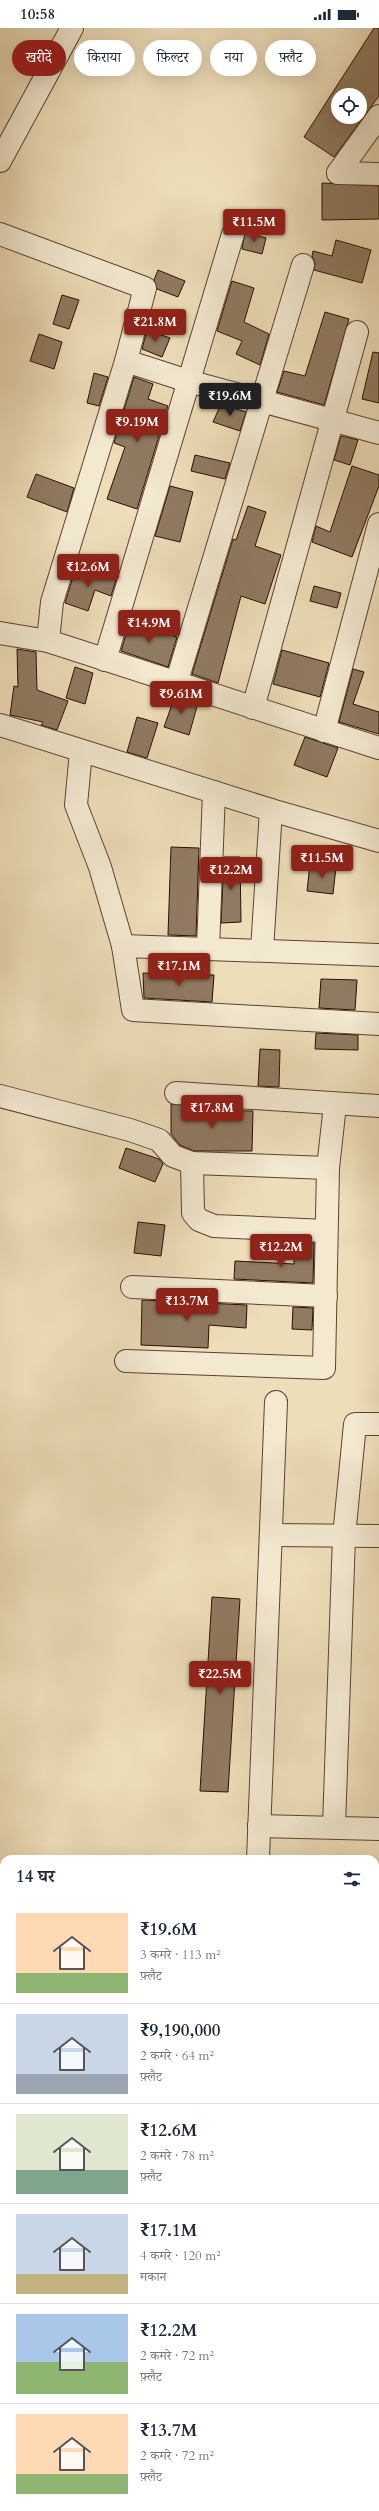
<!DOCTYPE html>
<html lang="hi">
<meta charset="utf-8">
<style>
body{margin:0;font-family:Cardo,"Noto Serif Devanagari",serif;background:#f2f2f3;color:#1f2937;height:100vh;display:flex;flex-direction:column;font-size:15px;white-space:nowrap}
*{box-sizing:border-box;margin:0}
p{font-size:13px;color:#747a83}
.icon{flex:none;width:22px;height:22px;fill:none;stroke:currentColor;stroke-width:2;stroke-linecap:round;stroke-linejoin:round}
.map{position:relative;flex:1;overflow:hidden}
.details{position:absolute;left:0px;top:1827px;width:379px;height:656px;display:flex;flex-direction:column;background:#fff;border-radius:12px 12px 0 0;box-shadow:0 4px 16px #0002}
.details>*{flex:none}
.hud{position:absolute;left:12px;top:12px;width:355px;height:36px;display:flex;gap:8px}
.buttons{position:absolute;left:331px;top:60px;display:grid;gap:8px}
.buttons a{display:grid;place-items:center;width:36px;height:36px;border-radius:50%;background:#fff;box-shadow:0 4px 16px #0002;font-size:20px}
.price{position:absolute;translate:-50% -34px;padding:0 9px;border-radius:4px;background:#8f2418;color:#fff;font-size:13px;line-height:26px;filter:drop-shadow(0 1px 2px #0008)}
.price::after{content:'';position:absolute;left:50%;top:24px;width:12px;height:9px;margin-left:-6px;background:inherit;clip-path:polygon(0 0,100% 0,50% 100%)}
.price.current{background:#222;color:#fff}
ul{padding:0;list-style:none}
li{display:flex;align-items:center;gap:12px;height:100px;padding:0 16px}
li+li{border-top:1px solid #e0e1e3}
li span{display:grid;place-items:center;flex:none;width:112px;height:80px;border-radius:0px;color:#555}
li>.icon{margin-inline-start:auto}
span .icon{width:48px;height:48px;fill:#fffc;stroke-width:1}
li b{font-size:17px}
h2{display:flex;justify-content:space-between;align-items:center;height:48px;padding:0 16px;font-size:17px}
.pill{padding:0 14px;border-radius:18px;background:#fff;box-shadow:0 4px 16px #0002;font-size:14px;line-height:36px}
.pill.current{background:#8f2418;color:#fff}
.status{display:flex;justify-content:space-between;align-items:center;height:28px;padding:0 20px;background:#fff;direction:ltr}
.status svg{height:11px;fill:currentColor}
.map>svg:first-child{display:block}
.building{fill:#907a61;stroke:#2b0f02;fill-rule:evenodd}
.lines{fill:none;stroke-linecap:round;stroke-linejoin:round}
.minor-casing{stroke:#5c4230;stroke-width:24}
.minor{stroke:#f3e9d1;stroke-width:22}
</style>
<div class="status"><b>10:58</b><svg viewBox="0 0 49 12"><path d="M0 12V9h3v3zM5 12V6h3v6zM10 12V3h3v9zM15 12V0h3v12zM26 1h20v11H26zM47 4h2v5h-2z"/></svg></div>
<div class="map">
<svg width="379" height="2483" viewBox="0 0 379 2483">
<rect width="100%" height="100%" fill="#edddb8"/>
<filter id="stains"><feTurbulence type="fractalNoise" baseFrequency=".005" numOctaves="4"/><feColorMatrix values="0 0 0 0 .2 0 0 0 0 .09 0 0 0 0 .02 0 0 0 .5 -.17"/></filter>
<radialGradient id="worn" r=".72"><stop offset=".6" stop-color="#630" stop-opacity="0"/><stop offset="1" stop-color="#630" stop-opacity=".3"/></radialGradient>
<g class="building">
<path d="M374,0H379V68L334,129L304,109ZM338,67H360V89H338Z"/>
<polygon points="322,155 379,158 379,191 322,192"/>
<polygon points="245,204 266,210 262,226 242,221"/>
<polygon points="336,212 371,222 362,255 314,242 315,235 312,228 313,223 332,228"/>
<polygon points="158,242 185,253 178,269 157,261 154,252"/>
<polygon points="232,253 254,260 244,294 269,306 260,337 236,326 242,313 217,303"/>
<polygon points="62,267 79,272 69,301 53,296"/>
<polygon points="325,284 349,291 324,377 277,364 284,343 305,348"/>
<polygon points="147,302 170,310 162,329 142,321"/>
<polygon points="39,306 62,314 54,341 30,333"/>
<polygon points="373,324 379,325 379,375 362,371"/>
<polygon points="94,345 108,349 99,378 87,375"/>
<polygon points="134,349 153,356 148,371 168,378 137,481 107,471 125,419 114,415"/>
<polygon points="221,376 246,384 240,403 213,394"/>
<polygon points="341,408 358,412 350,437 334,432"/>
<polygon points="195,427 230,435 225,451 191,443"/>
<polygon points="352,438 379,447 379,458 352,529 312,514 316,498 330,504"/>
<polygon points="36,446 74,460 67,484 27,469"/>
<polygon points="170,458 193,464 180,514 155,508"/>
<polygon points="248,478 266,484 255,518 281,527 265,576 241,568 218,655 192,646 233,511 236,512"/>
<polygon points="76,539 116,552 111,568 95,562 88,583 65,575"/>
<polygon points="314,558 341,565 337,580 310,573"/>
<polygon points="130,593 177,609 168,639 121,623"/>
<polygon points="17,621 36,624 37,662 68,673 57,702 41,697 43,694 10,687 14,658 18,659"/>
<polygon points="282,622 329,635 320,669 273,656"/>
<polygon points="75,639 93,645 85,676 66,670"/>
<polygon points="353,641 364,644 353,676 379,684 379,706 339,694"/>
<polygon points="175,668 198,675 189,707 164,699"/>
<polygon points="137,689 158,695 147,730 127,724"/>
<polygon points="305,709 338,720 327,749 294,737"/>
<polygon points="171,819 199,820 196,908 168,907"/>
<polygon points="224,829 240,829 241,894 221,895"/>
<polygon points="310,836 336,839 333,866 307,863"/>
<polygon points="143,945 214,947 212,974 144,970"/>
<polygon points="321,951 357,952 355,982 319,980"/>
<polygon points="316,1005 358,1007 358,1022 315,1021"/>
<polygon points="260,1021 280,1022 279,1059 258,1058"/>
<polygon points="171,1076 201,1079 201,1082 253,1083 252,1123 194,1123 180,1117 171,1106"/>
<polygon points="126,1120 159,1131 163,1136 155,1154 119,1140"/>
<polygon points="138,1194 165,1197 161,1228 134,1225"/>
<polygon points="294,1214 314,1215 313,1255 234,1251 235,1233 294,1236"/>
<polygon points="142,1272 247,1277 246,1300 209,1297 208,1320 141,1317"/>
<polygon points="293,1279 313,1280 312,1302 292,1301"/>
<polygon points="212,1569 240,1571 228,1764 200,1763"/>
</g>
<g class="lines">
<defs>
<g id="minor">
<polyline points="0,133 72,0"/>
<polyline points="338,145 379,88"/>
<polyline points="338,145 379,146"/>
<polyline points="0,206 145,260 126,333 52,574 48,613 379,720"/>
<polyline points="126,333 188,353 379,405"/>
<polyline points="0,605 48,613"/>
<polyline points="105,632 233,206"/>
<polyline points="176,656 303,237"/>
<polyline points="253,680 357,304"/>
<polyline points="0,697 271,782 379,813"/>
<polyline points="324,703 379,496"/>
<polyline points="81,723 76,777 100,839 123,918 133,982 379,996"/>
<polyline points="123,918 379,927"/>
<polyline points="208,920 214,764"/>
<polyline points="262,922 271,782"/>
<polyline points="176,1065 379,1078"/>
<polyline points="0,1068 130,1102 159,1112 173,1128 192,1135 328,1140"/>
<polyline points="192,1135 193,1185 199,1192 214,1198 326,1203"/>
<polyline points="132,1259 326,1268"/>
<polyline points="126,1333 324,1340 328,1140 335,1077"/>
<polyline points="272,1507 379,1508"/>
<polyline points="259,1798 379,1801"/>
<polyline points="334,1799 344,1508 355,1396 379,1396"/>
<polyline points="258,1831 276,1374"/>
<polyline points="375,1862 379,1862"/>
<polyline points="0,1918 4,1919"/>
<polyline points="375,1946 379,1946"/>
<polyline points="0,2175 4,2175"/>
<polyline points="0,2277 4,2275"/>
<polyline points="375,2299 379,2299"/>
<polyline points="0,2341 4,2338"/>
<polyline points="244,2483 244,2479"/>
</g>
</defs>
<use href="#minor" class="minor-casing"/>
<use href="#minor" class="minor"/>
</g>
<rect width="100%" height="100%" filter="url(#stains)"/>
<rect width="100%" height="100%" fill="url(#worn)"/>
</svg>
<div class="buttons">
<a><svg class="icon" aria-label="locate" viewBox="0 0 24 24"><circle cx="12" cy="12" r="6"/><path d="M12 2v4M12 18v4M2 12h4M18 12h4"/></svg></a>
</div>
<b class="price" style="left:254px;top:215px">₹11.5M</b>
<b class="price" style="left:155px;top:315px">₹21.8M</b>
<b class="price current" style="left:230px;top:389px">₹19.6M</b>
<b class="price" style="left:137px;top:415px">₹9.19M</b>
<b class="price" style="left:88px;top:560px">₹12.6M</b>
<b class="price" style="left:149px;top:616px">₹14.9M</b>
<b class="price" style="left:181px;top:687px">₹9.61M</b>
<b class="price" style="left:322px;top:851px">₹11.5M</b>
<b class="price" style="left:231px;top:863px">₹12.2M</b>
<b class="price" style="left:179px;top:959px">₹17.1M</b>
<b class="price" style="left:212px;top:1101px">₹17.8M</b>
<b class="price" style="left:281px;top:1240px">₹12.2M</b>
<b class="price" style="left:187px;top:1294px">₹13.7M</b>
<b class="price" style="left:220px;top:1667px">₹22.5M</b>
<div class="hud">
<a class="pill current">खरीदें</a>
<a class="pill">किराया</a>
<a class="pill">फ़िल्टर</a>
<a class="pill">नया</a>
<a class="pill">फ़्लैट</a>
</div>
<section class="details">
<h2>14 घर<svg class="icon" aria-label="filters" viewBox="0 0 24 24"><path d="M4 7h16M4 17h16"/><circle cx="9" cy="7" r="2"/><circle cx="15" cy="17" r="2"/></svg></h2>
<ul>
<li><span style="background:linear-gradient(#ffd9b3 75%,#8fb573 0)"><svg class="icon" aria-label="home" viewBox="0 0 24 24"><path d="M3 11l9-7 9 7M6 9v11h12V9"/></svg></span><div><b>₹19.6M</b><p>3 कमरे · 113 m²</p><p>फ़्लैट</p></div></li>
<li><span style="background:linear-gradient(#c9d6e8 75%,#9aa5b1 0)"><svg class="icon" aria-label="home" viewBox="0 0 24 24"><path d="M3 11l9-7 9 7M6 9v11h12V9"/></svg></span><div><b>₹9,190,000</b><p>2 कमरे · 64 m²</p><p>फ़्लैट</p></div></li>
<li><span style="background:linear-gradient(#dfe7d0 70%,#7fa58c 0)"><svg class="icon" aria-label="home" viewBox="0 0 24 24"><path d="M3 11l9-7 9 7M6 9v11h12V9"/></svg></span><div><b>₹12.6M</b><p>2 कमरे · 78 m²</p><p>फ़्लैट</p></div></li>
<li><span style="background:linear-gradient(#c9d6e8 75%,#c2b280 0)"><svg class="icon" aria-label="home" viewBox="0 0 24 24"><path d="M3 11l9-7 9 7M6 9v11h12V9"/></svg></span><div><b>₹17.1M</b><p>4 कमरे · 120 m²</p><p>मकान</p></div></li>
<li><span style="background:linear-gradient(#a9c7e8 60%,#8fb573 0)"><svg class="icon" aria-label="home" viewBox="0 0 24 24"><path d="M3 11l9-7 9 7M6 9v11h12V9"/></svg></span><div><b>₹12.2M</b><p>2 कमरे · 72 m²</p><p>फ़्लैट</p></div></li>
<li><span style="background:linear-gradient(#ffd9b3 75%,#8fb573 0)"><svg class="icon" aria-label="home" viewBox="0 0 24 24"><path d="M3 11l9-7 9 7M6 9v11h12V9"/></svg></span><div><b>₹13.7M</b><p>2 कमरे · 72 m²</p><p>फ़्लैट</p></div></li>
</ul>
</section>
</div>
